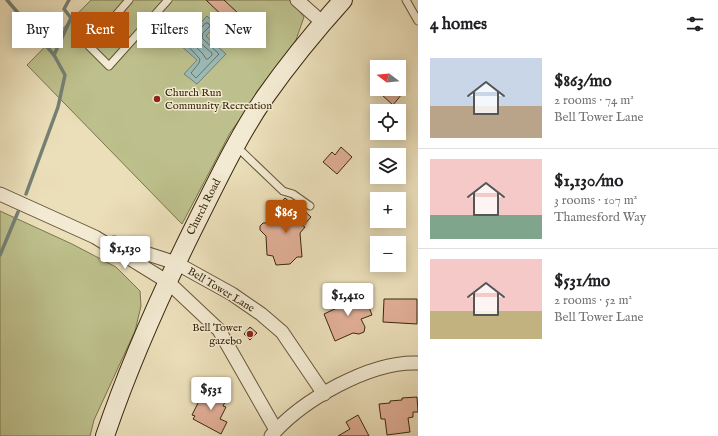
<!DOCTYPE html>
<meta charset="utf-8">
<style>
body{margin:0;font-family:"IM FELL English",serif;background:#f6f6f6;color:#202124;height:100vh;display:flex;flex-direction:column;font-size:15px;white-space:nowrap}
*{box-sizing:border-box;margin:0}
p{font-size:13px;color:#757577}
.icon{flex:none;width:22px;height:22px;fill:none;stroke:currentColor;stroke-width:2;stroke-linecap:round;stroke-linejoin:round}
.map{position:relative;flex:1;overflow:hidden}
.details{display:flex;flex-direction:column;background:#fff;width:300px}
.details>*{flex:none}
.banner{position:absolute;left:12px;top:12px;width:346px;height:36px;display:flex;gap:8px}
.needle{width:26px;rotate:286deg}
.fabs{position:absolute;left:370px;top:60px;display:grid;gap:8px}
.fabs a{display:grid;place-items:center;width:36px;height:36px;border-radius:0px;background:#fff;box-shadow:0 2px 10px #0003;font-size:20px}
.price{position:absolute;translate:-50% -34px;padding:0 9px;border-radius:4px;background:#fff;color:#222;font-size:13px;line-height:26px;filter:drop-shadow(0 1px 2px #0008)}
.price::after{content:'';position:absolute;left:50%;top:24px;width:12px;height:9px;margin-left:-6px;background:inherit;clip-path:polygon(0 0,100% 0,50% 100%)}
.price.current{background:#b45309;color:#fff}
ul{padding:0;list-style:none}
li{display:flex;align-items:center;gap:12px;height:100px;padding:0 12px}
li+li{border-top:1px solid #e0e0e0}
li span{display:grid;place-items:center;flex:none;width:112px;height:80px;border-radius:0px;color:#555}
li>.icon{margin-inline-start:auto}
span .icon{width:48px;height:48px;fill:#fffc;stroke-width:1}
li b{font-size:17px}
h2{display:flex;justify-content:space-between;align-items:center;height:48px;padding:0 12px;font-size:17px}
.tag{padding:0 14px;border-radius:0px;background:#fff;box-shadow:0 2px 10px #0003;font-size:14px;line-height:36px}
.tag.current{background:#b45309;color:#fff}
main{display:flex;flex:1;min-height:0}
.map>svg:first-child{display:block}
.green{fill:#bdc08c;stroke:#7c744c}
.water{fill:#9bbbb8;stroke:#758074}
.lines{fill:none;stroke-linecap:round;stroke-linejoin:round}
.shore{stroke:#6b7262;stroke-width:1}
.stream{stroke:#758074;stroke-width:3.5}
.building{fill:#e1af98;stroke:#3b280d}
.service-casing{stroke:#675638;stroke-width:9}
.minor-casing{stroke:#675638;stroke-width:15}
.secondary-casing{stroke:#3b280d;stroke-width:20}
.service{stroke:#f2ead2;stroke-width:7}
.minor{stroke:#f2ead2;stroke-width:13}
.secondary{stroke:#f2ead2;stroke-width:18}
.poi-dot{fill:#8f2418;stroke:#f2ead2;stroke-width:1.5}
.labels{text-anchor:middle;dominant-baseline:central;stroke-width:3;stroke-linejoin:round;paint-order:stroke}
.poi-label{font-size:11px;fill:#3b280d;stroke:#f2ead2;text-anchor:start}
.street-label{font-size:11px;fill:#3b280d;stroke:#f2ead2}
</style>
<main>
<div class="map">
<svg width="418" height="436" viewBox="0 0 418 436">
<rect width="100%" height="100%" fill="#ebdfba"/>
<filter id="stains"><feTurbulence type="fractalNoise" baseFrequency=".005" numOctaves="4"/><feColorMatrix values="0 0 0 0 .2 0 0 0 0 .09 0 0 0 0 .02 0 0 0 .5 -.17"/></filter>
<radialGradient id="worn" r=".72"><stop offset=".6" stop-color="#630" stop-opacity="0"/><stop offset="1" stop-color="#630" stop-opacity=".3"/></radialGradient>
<g class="green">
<polygon points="91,0 290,0 304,17 296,40 230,133 182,224 27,65"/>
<polygon points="0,211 72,244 116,267 140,291 141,306 135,331 94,420 90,436 0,436"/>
</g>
<polygon class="water" points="207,16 216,25 206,36 226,54 197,84 184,74 197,60 180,45"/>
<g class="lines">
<g class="shore">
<polygon points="206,23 208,23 210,26 203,33 202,38 219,54 196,78 191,73 199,63 200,59 186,44"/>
<polygon points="196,41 198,41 212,53 212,55 208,59 206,59 203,54 194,45 194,43"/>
</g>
<g class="stream">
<polyline points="7,0 54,55 65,75 58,107 26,194"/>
<polyline points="54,55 71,18 64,9 69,0"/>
<polyline points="0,255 18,212"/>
</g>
</g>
<g class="building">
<polygon points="206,0 224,0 240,15 233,23 230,20 229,22"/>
<polygon points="388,89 406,89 393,105 382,95"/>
<polygon points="341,147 352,157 337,174 323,162 332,152 335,155"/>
<polygon points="285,198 299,210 301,208 311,217 303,226 305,227 300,233 302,257 297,257 290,264 276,265 273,256 267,255 266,236 260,230 260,226 263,223 289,222 275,209"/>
<polygon points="350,295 362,298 365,297 372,315 361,319 365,327 364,332 359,334 353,333 335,341 324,314 339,307 342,300 348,298"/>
<polygon points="384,299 417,299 417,324 383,322"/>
<polygon points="250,327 257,333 250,340 244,334"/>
<polygon points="208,388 227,398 223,406 226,407 220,419 227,422 221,434 193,419 195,416 192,415 202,395 203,396"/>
<polygon points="417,397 418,412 413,412 413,417 408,418 410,432 387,435 385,419 381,419 379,404 390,403 390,401 402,400 402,398"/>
<polygon points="358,415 369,436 338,436 350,429 346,422"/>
</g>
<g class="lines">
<defs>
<g id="service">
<polyline points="129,0 89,46 109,66 168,0"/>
<polyline points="406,0 418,21"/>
<polyline points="236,146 283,191 293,194 310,206"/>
</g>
<g id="minor">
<polyline points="297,0 323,23"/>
<polyline points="0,194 95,237 168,282 219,330 276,430"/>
<polyline points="114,243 176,263 232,294 261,314 282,332 324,394"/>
<path d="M271,436C302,400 370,361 418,363"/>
</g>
<path id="secondary" d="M105,436C130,362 163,289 198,219C219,177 239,135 265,97C289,63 315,31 343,0"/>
</defs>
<use href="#service" class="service-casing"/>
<use href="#minor" class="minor-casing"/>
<use href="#secondary" class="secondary-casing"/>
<use href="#service" class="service"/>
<use href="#minor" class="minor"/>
<use href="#secondary" class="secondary"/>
</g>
<g class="poi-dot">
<circle cx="157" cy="99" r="4"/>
<circle cx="250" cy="334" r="4"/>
</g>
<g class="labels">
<g class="poi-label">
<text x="165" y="93">Church Run<tspan x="165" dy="13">Community Recreation</tspan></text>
<text x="242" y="328" text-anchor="end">Bell Tower<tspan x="242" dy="13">gazebo</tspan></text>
</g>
<g class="street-label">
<text transform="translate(204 207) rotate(-63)">Church Road</text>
<text transform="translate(221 290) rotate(31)">Bell Tower Lane</text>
</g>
</g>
<rect width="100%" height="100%" filter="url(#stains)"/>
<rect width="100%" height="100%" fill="url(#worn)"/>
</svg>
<div class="fabs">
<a><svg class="needle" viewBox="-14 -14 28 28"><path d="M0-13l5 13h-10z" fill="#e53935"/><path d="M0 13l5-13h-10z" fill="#757577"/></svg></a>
<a><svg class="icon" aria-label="locate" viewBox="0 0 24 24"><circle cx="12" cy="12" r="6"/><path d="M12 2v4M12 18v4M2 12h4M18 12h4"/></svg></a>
<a><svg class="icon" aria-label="layers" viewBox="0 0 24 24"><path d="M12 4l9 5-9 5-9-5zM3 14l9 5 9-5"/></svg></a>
<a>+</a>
<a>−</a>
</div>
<b class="price current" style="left:286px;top:234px">$863</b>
<b class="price" style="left:125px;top:270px">$1,130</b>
<b class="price" style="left:348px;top:317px">$1,410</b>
<b class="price" style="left:211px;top:411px">$531</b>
<div class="banner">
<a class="tag">Buy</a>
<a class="tag current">Rent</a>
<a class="tag">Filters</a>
<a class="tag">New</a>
</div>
</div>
<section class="details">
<h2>4 homes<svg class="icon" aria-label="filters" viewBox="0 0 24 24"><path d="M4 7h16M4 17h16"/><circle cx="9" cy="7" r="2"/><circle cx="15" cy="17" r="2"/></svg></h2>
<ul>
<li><span style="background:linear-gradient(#c9d6e8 60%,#b9a48a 0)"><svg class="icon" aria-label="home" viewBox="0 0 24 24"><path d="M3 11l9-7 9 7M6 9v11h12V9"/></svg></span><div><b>$863/mo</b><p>2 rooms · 74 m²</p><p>Bell Tower Lane</p></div></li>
<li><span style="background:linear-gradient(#f6c9c9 70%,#7fa58c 0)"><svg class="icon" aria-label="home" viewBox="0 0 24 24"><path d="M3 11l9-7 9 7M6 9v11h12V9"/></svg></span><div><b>$1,130/mo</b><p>3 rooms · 107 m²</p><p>Thamesford Way</p></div></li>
<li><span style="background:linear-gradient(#f6c9c9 65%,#c2b280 0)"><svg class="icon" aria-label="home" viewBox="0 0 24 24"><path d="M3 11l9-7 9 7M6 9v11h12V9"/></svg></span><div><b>$531/mo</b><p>2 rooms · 52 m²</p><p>Bell Tower Lane</p></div></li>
</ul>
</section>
</main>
